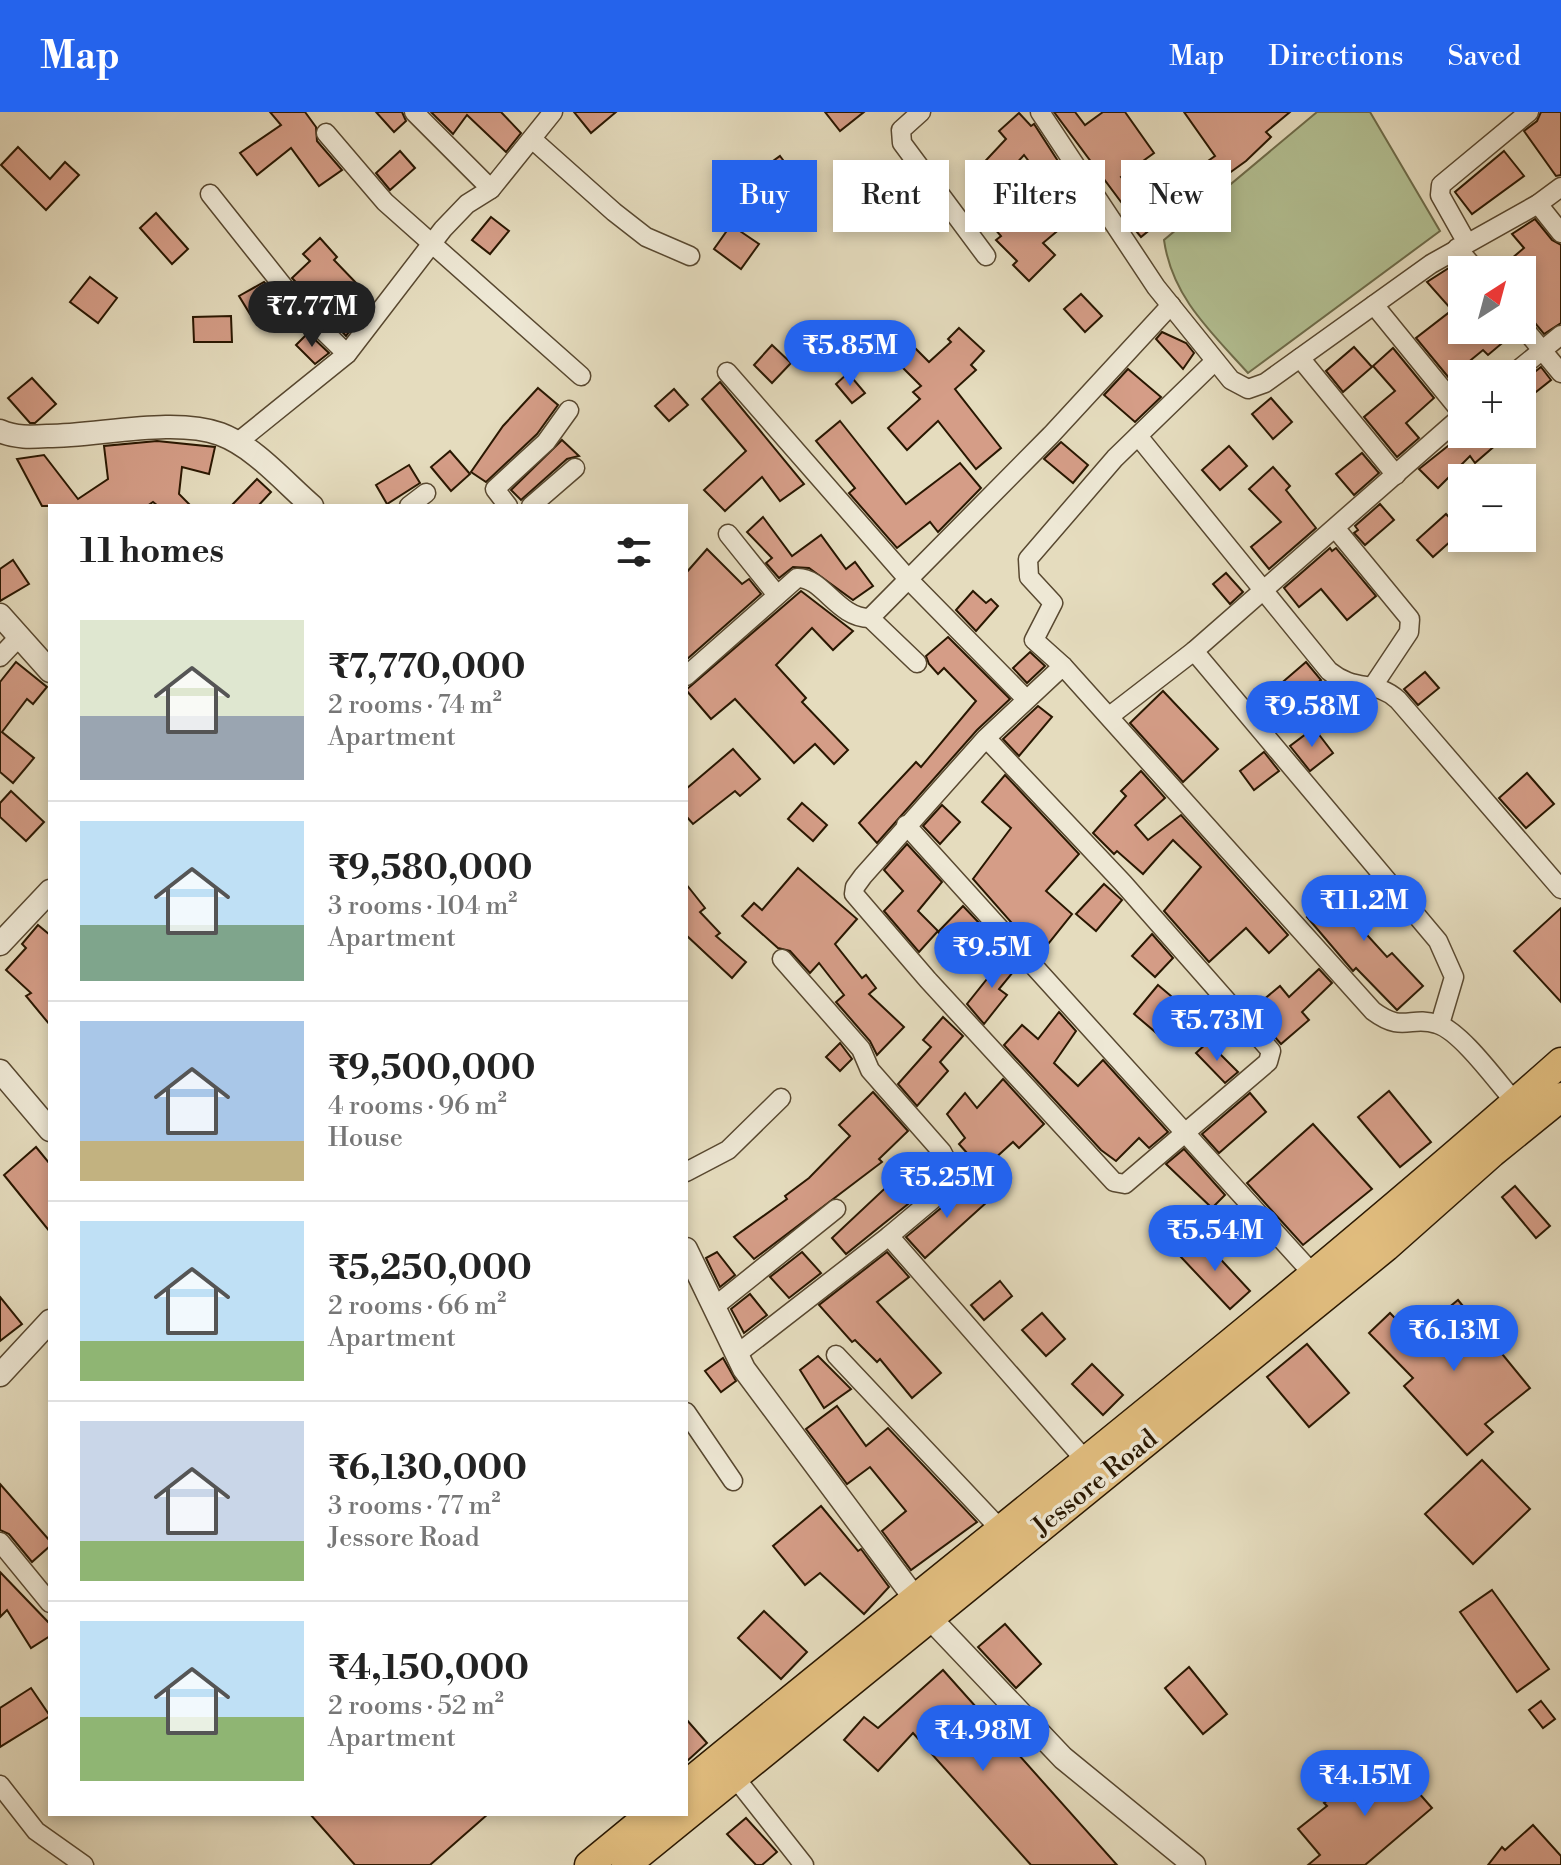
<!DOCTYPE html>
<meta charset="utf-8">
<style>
body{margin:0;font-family:"Libre Bodoni",serif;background:#f2f2f2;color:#222;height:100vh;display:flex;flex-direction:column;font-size:30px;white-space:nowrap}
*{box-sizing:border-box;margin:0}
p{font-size:26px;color:#767676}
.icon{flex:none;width:44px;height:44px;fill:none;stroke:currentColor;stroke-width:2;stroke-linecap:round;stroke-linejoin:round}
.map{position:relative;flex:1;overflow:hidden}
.drawer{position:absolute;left:48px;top:392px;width:640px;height:1312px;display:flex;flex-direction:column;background:#fff;border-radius:0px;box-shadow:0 4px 12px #0003}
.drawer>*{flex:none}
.guide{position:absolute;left:712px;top:48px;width:728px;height:72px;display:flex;gap:16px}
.needle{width:52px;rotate:36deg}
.buttons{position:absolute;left:1448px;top:144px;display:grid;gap:16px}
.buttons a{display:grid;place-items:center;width:88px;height:88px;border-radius:0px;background:#fff;box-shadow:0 4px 12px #0003;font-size:40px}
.price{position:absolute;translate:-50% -68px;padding:0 18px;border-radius:28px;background:#2563eb;color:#fff;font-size:26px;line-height:52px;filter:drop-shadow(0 2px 4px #0008)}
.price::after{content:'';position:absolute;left:50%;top:48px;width:24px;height:18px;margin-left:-12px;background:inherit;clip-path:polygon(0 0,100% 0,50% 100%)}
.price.selected{background:#222;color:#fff}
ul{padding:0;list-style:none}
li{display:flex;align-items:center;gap:24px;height:200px;padding:0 32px}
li+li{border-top:2px solid #e0e0e0}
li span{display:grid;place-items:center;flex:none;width:224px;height:160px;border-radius:0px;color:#555}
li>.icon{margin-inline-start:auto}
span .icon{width:96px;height:96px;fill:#fffc;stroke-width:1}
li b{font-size:34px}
h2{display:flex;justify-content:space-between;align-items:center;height:96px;padding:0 32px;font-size:34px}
.chip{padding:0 28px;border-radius:0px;background:#fff;box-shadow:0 4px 12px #0003;font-size:28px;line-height:72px}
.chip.selected{background:#2563eb;color:#fff}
header{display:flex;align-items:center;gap:48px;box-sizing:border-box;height:112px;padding:0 40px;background:#2563eb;color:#fff}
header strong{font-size:38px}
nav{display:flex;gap:44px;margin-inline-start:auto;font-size:28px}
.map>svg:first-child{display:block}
.green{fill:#b3c093;stroke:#6e6c4a;stroke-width:2}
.building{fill:#d59d87;stroke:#291701;stroke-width:2}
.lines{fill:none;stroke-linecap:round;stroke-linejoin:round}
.minor-casing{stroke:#584830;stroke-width:21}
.tertiary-casing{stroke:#584830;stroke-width:25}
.trunk-casing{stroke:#291701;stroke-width:31}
.minor{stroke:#eee8d5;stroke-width:18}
.tertiary{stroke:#eee8d5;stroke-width:22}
.trunk{stroke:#e2be7f;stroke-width:28}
.labels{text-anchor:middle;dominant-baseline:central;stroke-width:7;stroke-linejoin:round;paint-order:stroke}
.street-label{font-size:26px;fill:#291701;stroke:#eee8d5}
</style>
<header>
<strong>Map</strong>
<nav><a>Map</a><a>Directions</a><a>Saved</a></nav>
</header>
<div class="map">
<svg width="1561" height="1753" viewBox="0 0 1561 1753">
<rect width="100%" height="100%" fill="#e5dcbe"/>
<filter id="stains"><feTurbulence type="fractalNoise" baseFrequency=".0025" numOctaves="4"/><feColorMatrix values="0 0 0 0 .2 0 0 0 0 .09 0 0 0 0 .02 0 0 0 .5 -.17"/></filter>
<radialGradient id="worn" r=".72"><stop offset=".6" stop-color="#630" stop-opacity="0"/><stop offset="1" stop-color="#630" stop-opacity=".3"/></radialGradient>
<path class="green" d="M1317,0H1370L1440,119L1248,261C1211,220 1172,185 1164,128Z"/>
<g class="building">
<polygon points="270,0 305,0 316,15 317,29 342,58 319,74 291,36 257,63 240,41 281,13"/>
<polygon points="376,0 402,0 406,9 394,20"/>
<polygon points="431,0 501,0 521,21 506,40 467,3 453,22"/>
<polygon points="574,0 616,0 591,21"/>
<polygon points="825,0 864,0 840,19"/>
<polygon points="1054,0 1075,0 1085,13 1103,0 1125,0 1154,41 1121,65 1158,111 1141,125 1122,102 1127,98"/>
<polygon points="1184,0 1290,0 1266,20 1271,25 1246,49 1185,93 1158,62 1172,50 1185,65 1215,44"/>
<polygon points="1541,0 1561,0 1561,63 1556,64 1524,19 1537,9"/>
<polygon points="1019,1 1031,14 1034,12 1067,63 1050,77 1024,43 993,77 975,60 1006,27 999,19"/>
<polygon points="18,35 50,67 65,50 79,63 46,98 1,53"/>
<polygon points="400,39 415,56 390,78 376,61"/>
<polygon points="1504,39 1524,64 1472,102 1455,80"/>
<polygon points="780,44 789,56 746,89 736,76"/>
<polygon points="1015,83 1033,102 1050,88 1068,110 1043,131 1055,143 1029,169 1013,153 1017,149 996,128 1001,124 988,109"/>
<polygon points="156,101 188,137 172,152 140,116"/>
<polygon points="491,105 509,119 490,142 472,128"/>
<polygon points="1535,107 1552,128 1561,133 1561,211 1544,222 1531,206 1522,202 1522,158 1498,158 1524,136 1512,122"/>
<polygon points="731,113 759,132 741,157 714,137"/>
<polygon points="320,126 337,145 334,148 360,175 344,191 359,206 346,224 292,166 310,149 303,142"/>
<polygon points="1455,152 1462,160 1462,218 1511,218 1513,222 1488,243 1483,238 1449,266 1416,226 1452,198 1427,170"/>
<polygon points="90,165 117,186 98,211 70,190"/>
<polygon points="264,170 277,185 250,202 239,184"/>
<polygon points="1081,182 1102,204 1085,220 1064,197"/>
<polygon points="231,204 232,230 194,230 193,205"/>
<polygon points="959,216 984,239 971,253 976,258 955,277 1001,336 976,357 938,309 907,338 888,316 920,287 913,280 921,274 884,237 900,221 929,250 951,230 948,227"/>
<polygon points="1162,220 1186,231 1194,241 1183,257 1156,227"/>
<polygon points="308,221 329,241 315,252 296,233"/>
<polygon points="772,233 791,251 772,271 754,253"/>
<polygon points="1354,235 1372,255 1343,280 1326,259"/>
<polygon points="1393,236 1434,286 1406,311 1419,326 1397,345 1364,305 1395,279 1373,254"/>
<polygon points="1541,255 1551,268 1522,291 1522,270"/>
<polygon points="1128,257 1161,285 1135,310 1104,283"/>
<polygon points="848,261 865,281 852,291 836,272"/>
<polygon points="32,266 56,292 35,311 30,311 8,286"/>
<polygon points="720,270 804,372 780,389 762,365 725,399 704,378 746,339 702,287"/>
<polygon points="538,276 558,293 537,322 486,370 471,360 503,314"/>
<polygon points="674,277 688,293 669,309 655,294"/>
<polygon points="1271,286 1292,310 1273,327 1252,302"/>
<polygon points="840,309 906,392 960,351 981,376 938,420 930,410 897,436 849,381 855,376 816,329"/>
<polygon points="1463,322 1491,322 1498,331 1475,351 1470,344 1438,376 1419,357"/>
<polygon points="562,328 579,344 567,347 521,388 511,378"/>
<polygon points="157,329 215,335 209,362 182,355 179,382 191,394 158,394 153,390 147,394 42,394 17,347 44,343 78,387 108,367 104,334"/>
<polygon points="1061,330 1088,353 1073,371 1044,347"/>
<polygon points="1229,334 1247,354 1220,378 1202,358"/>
<polygon points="450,339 470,362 451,379 431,355"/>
<polygon points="1362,341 1379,361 1354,383 1336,362"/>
<polygon points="409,353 420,371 387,392 376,373"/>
<polygon points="1273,355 1290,374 1286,378 1316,416 1269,457 1251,435 1281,410 1249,377"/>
<polygon points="257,367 271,380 258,394 231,394"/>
<polygon points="1380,392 1394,408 1365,433 1354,421 1358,418 1355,414"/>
<polygon points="1446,402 1462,419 1433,445 1417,428"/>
<polygon points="763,405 792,444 821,423 846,457 855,450 873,474 853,488 809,456 793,455 779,466 766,451 772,446 747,420"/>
<polygon points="1330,436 1332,439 1336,436 1376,484 1347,508 1321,477 1299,495 1284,476"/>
<polygon points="707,437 742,472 749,467 761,482 686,548 686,461"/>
<polygon points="13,448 29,472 0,489 0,457"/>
<polygon points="1226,461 1243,480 1230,492 1213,472"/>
<polygon points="801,479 853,519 833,538 812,516 776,553 806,586 802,590 848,638 834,652 815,632 794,651 735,587 711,607 686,578"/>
<polygon points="973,479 986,491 991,487 998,494 976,519 956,498"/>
<polygon points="948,525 1010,587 977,618 877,731 859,711 916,650 921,655 976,589 944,556 938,562 929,552 926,544"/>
<polygon points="1030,540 1045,554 1027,571 1013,556"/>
<polygon points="16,550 47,575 33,592 27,587 2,620 34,646 13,671 0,660 0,570"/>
<polygon points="1306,550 1321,568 1292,591 1278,574"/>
<polygon points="1425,560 1439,576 1418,593 1404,577"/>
<polygon points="1163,579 1218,637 1183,670 1130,611"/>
<polygon points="1038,594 1052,605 1019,644 1003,627"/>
<polygon points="1314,616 1333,641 1310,659 1290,634"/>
<polygon points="733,637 760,667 740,684 735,679 693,712 686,704 686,677"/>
<polygon points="1264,640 1279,659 1254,678 1240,659"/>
<polygon points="1141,659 1165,686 1135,713 1148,728 1181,703 1288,823 1269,841 1246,816 1209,850 1164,799 1201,755 1173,728 1143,762 1117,739 1114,742 1093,721 1126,684 1121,679"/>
<polygon points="1527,661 1554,692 1526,716 1499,686"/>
<polygon points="1005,663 1079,742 1046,779 1072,802 1044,837 1036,831 1033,835 973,767 1011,716 982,690"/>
<polygon points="11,679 44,710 26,729 0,705 0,691"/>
<polygon points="802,691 827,713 813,729 788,707"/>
<polygon points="942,693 960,710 940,732 923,714"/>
<polygon points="907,732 942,770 918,799 938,819 919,840 884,799 903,779 884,758"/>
<polygon points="798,756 857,807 835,832 862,866 866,863 876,876 869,882 904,915 877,943 870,929 836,890 844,883 819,851 810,861 790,839 778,836 742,804 754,791 762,798"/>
<polygon points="1369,765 1387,787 1358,813 1387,845 1392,841 1423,874 1397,898 1356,856 1353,859 1307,805 1330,783 1339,792"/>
<polygon points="686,772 705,796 700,800 720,821 716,824 746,850 732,866 686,823"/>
<polygon points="1104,772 1122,788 1096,819 1076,802"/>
<polygon points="963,794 982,814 958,839 938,820"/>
<polygon points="1561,796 1561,890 1514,839"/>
<polygon points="38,813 50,823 50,913 26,884 31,881 6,858 26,836 22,832"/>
<polygon points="1152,822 1173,846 1155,865 1132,844"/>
<polygon points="1007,842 1018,854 999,877 1007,883 984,912 967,892"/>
<polygon points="1319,857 1332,871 1302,900 1309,908 1281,932 1251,898 1280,874 1289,885"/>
<polygon points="1158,873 1184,895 1160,924 1134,902"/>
<polygon points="1059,900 1076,919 1054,951 1078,974 1103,948 1168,1020 1149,1036 1139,1026 1116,1049 1101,1038 1004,933 1022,913 1038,927"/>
<polygon points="943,905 963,924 940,950 948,959 917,994 898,972 931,935 923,928"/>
<polygon points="1208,930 1238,960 1225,971 1196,941"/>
<polygon points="840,931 852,947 840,959 826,945"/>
<polygon points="1003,967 1044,1012 1019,1036 1013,1030 982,1058 959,1032 965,1026 947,1002 965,981 977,996"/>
<polygon points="1389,979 1431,1030 1400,1055 1358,1005"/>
<polygon points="873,980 908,1019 879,1047 882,1050 754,1147 734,1125 787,1087 785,1084 809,1066 850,1024 839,1013"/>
<polygon points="1250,981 1266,1000 1219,1041 1202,1022"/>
<polygon points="1313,1012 1372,1077 1303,1133 1247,1071"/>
<polygon points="36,1035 50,1052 50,1120 4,1063"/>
<polygon points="1184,1037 1225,1083 1212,1096 1166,1052"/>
<polygon points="897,1065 918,1084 846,1142 832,1126"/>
<polygon points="965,1068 987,1090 925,1146 906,1125 947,1091"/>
<polygon points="1515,1074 1550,1114 1536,1126 1502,1085"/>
<polygon points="1200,1125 1250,1179 1230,1197 1180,1144"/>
<polygon points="717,1140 735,1163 720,1175 706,1146"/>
<polygon points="802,1140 821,1161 789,1186 770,1165"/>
<polygon points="887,1140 909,1165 877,1190 941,1261 912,1286 880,1247 877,1250 855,1228 852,1230 819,1193"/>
<polygon points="1000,1169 1012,1184 984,1208 971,1193"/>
<polygon points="750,1182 767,1203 744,1221 731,1197"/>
<polygon points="0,1185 22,1212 0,1229"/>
<polygon points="1458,1188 1530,1276 1485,1312 1493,1320 1467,1343 1404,1274 1413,1266 1369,1221 1390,1201 1413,1225"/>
<polygon points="1042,1201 1065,1227 1046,1244 1022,1218"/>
<polygon points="1307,1232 1349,1281 1309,1315 1267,1265"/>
<polygon points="818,1244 851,1277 824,1296 800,1258"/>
<polygon points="723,1246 736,1269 721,1280 705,1259"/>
<polygon points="1092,1252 1123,1283 1103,1303 1072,1272"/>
<polygon points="837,1294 866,1334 888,1316 977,1410 911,1458 882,1419 906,1399 870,1355 847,1372 806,1317"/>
<polygon points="1482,1348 1530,1397 1473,1452 1425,1402"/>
<polygon points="0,1372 50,1429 50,1434 32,1450 9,1422 0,1418"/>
<polygon points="821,1394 858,1439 861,1437 889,1475 864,1502 820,1461 805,1473 773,1434"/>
<polygon points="0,1460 50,1512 50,1524 31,1536 7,1498 0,1505"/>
<polygon points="1492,1478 1549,1557 1517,1580 1460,1500"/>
<polygon points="764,1499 807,1540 781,1567 738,1526"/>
<polygon points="1005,1512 1041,1552 1016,1576 978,1535"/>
<polygon points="1189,1555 1227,1602 1203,1622 1165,1576"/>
<polygon points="943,1558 1117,1753 1031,1753 913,1621 878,1659 844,1628 864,1605 878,1616"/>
<polygon points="31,1576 50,1604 0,1635 0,1596"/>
<polygon points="1541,1589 1555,1607 1543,1616 1529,1598"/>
<polygon points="686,1607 707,1631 686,1650"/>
<polygon points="1388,1646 1432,1696 1365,1753 1308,1753 1320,1743 1298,1717 1327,1694 1324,1691"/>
<polygon points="310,1702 488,1702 430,1753 355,1753"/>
<polygon points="746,1706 777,1740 762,1753 756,1753 727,1722"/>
<polygon points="1533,1713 1561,1744 1561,1753 1488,1753 1502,1735 1505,1738"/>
</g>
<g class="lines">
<defs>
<g id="minor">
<polyline points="414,0 491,77"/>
<polyline points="921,0 901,18 902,31 986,144"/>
<polyline points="1040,0 1156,175 1231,268 1248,277 1265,271 1431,152 1538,92 1561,75"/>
<polyline points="326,21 385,90 581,264"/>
<polyline points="532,27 614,100 646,125 690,144"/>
<polyline points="210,82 303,199 347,242"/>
<polyline points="1538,92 1561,121"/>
<polyline points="1467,131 1440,83 1441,73 1529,0"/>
<polyline points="1457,136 1476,158"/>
<polyline points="1374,193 1462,301"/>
<polyline points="1522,214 1561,261"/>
<polyline points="1300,246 1396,363"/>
<polyline points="727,260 909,468 1025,586"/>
<polyline points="1513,262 1561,223"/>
<path d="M1138,324L1329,559C1356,581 1375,567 1398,588L1561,777"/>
<polyline points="238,330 347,242 443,117 467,92 491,77 553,0"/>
<polyline points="409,394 426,381"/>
<polyline points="508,394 495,377 546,330 569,298"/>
<polyline points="531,394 575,356"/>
<polyline points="1336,417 1410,507 1409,520 1373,574"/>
<polyline points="728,422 777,483"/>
<polyline points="1194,539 1438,829 1454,865 1440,912"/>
<polyline points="0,545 20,524"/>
<polyline points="917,551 870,506 1051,323 1171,193"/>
<polyline points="1063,554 1034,528 1053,491 1029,465 1028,447 1115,346 1215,249"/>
<path d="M686,564L797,466C823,465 837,506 870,506"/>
<polyline points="1111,603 1194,539 1462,304"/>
<path d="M986,626L1123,771L1271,939L1268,950L1125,1072L1114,1070L928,868L854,782L855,775L863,764L986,626L1063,554L1373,899C1404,922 1410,903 1437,912C1461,919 1498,971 1515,990"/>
<polyline points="906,713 1313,1162"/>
<polyline points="686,1060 728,1038 781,986"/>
<polyline points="889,1124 1086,1349"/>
<polyline points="714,1195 836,1097"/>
<polyline points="737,1242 889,1124 939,1082 954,1063 942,1040 870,958 861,937 782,847"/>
<polyline points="836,1243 1002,1419"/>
<polyline points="686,1300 733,1369"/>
<polyline points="0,1430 50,1491"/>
<polyline points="733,1663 804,1753"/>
<polyline points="0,1673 36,1719 84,1753"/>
</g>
<g id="tertiary">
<path d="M0,319C16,326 31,325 48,324C98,324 174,305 220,322C255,335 284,370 312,394"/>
<polyline points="0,503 50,559"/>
<polyline points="0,832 50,779"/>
<polyline points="0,959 50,1018"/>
<polyline points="686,1137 744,1257 928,1504 1063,1646 1194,1753"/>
<polyline points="0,1263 50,1209"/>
</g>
<g id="trunk">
<path d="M686,1673C978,1433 1278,1201 1561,950"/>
<polyline points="589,1753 651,1702"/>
<polyline points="626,1753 1386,1135 1492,1041 1561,985"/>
</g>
</defs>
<use href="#minor" class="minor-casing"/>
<use href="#tertiary" class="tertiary-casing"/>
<use href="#trunk" class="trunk-casing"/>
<use href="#minor" class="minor"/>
<use href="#tertiary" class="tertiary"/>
<use href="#trunk" class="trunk"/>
</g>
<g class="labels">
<g class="street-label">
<text transform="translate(1095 1371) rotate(-39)">Jessore Road</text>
</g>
</g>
<rect width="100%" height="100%" filter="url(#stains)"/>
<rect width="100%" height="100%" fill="url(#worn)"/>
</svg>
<div class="buttons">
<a><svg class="needle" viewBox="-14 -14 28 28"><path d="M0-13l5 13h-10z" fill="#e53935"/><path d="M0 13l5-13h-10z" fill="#767676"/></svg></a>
<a>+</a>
<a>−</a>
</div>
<b class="price selected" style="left:312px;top:237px">₹7.77M</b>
<b class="price" style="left:850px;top:276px">₹5.85M</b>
<b class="price" style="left:1312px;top:637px">₹9.58M</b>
<b class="price" style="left:1364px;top:831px">₹11.2M</b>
<b class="price" style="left:992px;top:878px">₹9.5M</b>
<b class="price" style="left:1217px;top:951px">₹5.73M</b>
<b class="price" style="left:947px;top:1108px">₹5.25M</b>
<b class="price" style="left:1215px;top:1161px">₹5.54M</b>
<b class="price" style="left:1454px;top:1261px">₹6.13M</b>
<b class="price" style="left:983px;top:1661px">₹4.98M</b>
<b class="price" style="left:1365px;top:1706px">₹4.15M</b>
<div class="guide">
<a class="chip selected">Buy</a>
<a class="chip">Rent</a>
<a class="chip">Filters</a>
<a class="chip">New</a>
</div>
<section class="drawer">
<h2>11 homes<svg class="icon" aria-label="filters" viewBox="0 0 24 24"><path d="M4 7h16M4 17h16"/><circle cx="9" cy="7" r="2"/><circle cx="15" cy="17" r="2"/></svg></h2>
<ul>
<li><span style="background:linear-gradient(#dfe7d0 60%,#9aa5b1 0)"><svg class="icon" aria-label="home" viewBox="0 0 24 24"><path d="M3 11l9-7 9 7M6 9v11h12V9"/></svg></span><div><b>₹7,770,000</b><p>2 rooms · 74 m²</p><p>Apartment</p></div></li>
<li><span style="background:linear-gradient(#bfe0f5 65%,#7fa58c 0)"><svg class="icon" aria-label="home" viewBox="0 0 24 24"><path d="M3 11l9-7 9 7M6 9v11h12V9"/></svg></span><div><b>₹9,580,000</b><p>3 rooms · 104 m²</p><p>Apartment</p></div></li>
<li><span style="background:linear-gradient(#a9c7e8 75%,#c2b280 0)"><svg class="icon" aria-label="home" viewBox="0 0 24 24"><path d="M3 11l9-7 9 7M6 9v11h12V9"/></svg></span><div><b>₹9,500,000</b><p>4 rooms · 96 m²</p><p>House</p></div></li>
<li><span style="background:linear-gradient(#bfe0f5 75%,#8fb573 0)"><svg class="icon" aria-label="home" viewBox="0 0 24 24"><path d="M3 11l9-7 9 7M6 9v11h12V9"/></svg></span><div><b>₹5,250,000</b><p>2 rooms · 66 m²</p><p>Apartment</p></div></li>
<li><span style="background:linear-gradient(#c9d6e8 75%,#8fb573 0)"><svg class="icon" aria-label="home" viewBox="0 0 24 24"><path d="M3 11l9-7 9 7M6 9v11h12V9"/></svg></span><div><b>₹6,130,000</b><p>3 rooms · 77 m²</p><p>Jessore Road</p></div></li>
<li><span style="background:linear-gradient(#bfe0f5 60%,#8fb573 0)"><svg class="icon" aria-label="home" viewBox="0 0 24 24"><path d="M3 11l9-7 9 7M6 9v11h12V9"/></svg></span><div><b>₹4,150,000</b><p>2 rooms · 52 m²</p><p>Apartment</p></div></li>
</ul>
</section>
</div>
